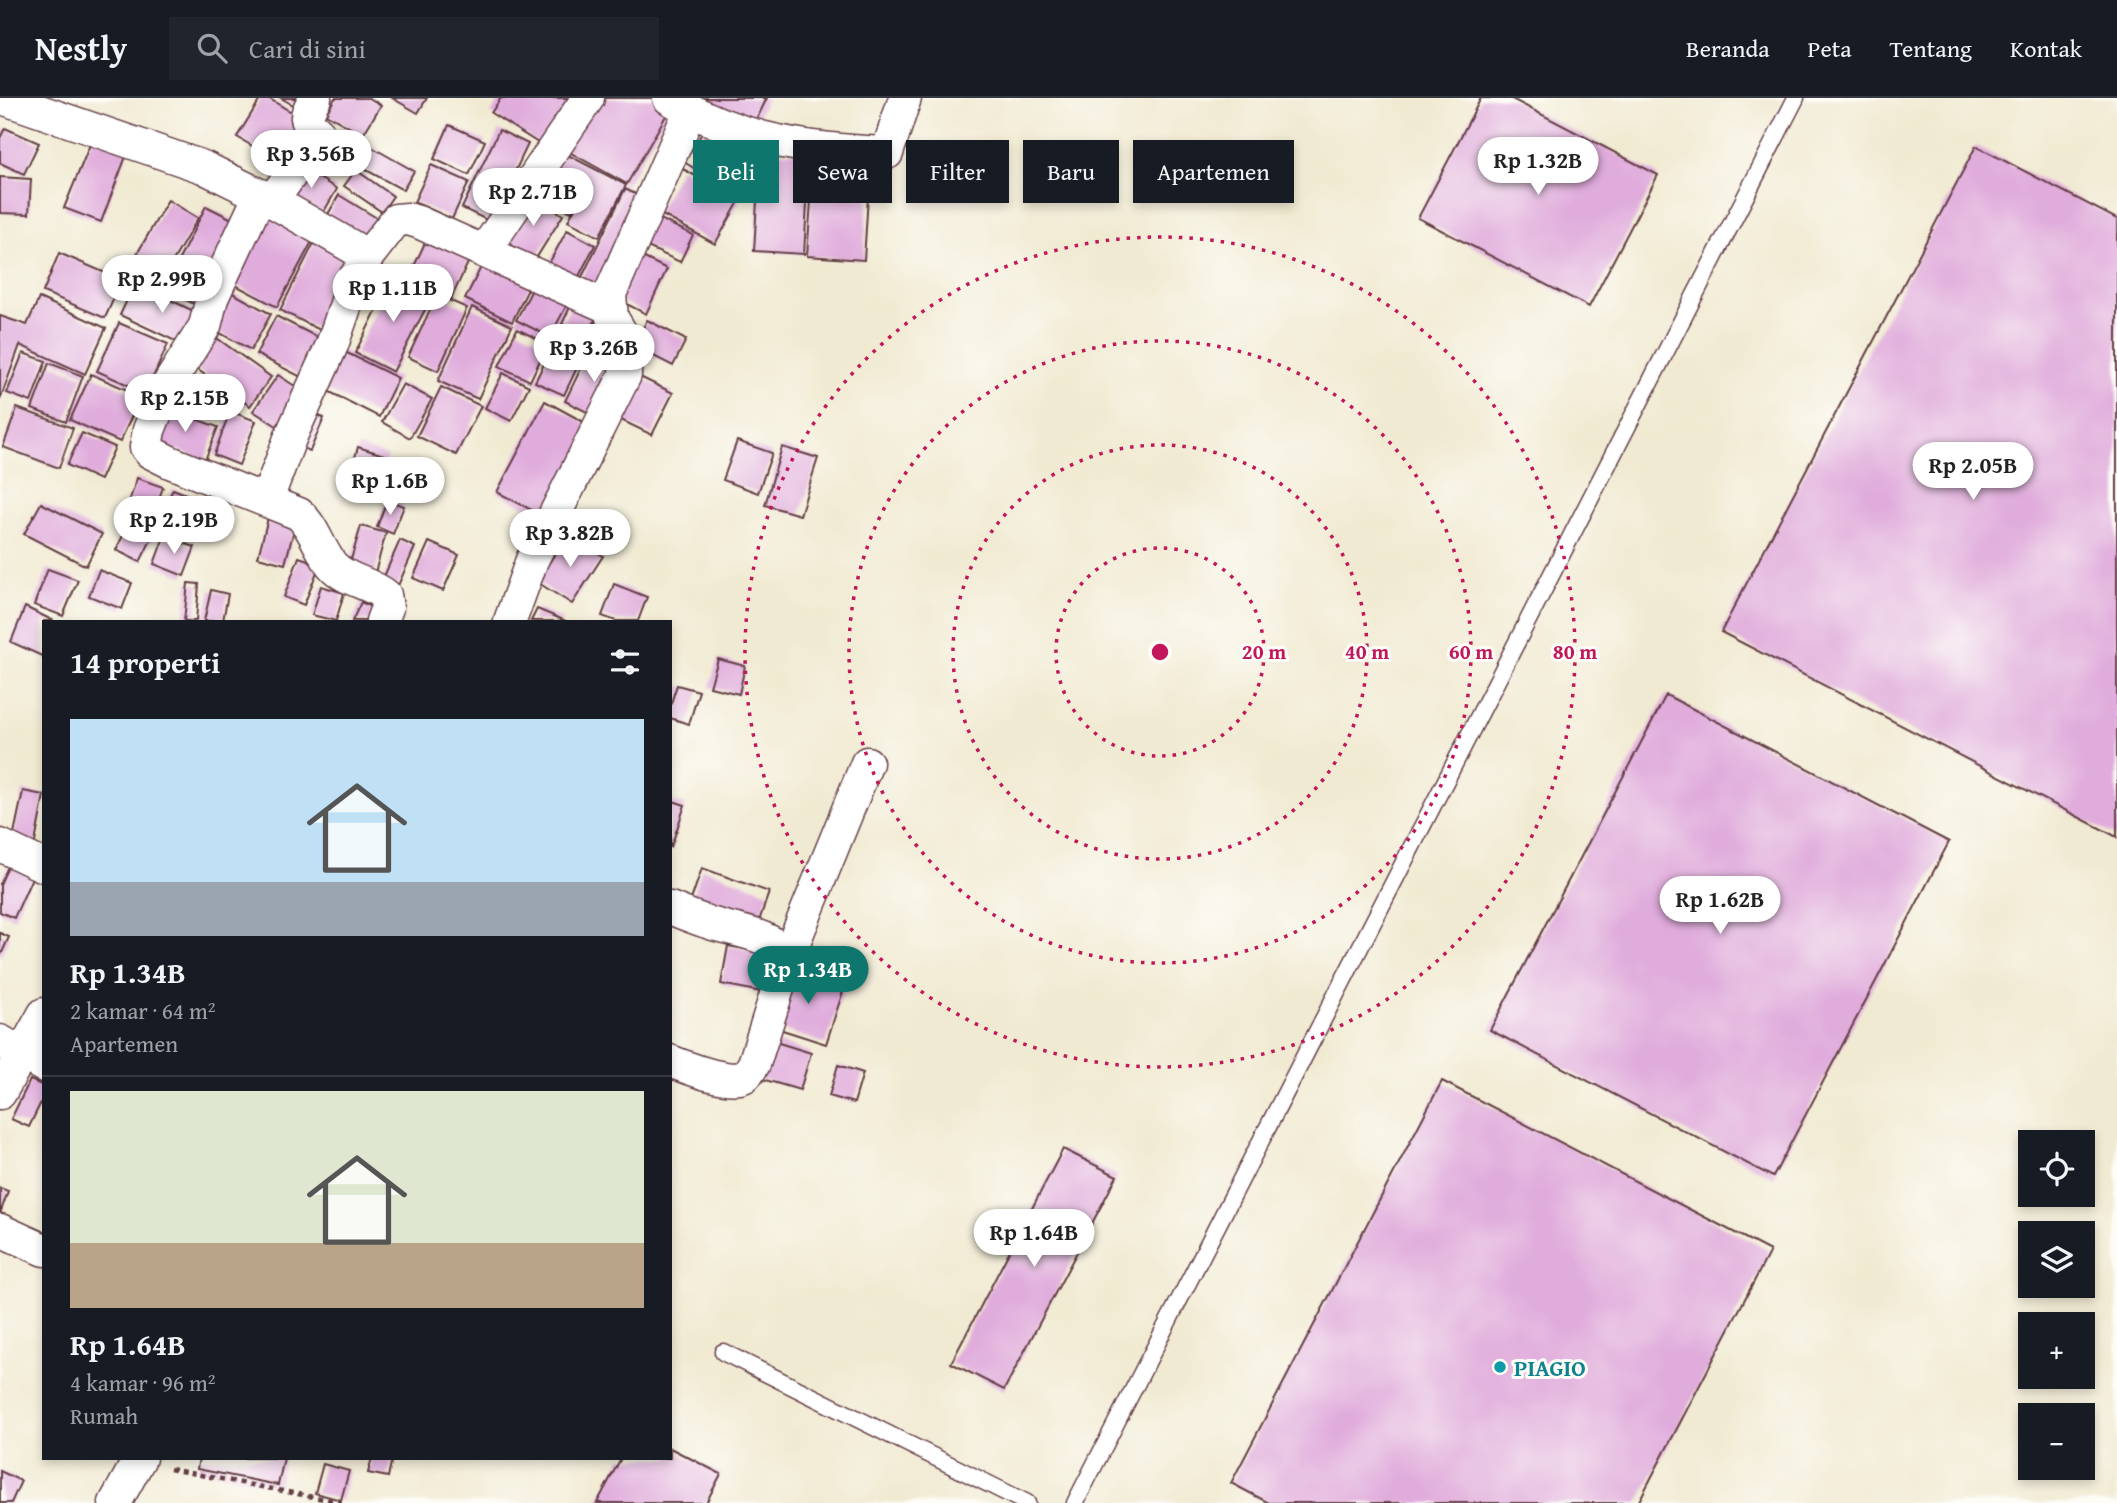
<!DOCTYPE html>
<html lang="id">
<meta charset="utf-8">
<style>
body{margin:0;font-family:"Gentium Book Plus",serif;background:#20242c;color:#f1f3f6;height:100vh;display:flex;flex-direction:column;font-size:26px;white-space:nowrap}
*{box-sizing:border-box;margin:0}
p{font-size:23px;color:#9ea1a6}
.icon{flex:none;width:38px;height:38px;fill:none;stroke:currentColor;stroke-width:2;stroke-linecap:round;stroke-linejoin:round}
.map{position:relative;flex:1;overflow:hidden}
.panel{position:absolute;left:42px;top:522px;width:630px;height:840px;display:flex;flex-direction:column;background:#171b24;border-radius:0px;box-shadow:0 4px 10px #0003}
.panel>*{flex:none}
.hud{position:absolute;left:693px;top:42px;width:665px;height:63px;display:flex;gap:14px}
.controls{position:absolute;left:2018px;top:1032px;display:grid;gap:14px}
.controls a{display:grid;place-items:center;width:77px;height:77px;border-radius:0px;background:#171b24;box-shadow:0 4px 10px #0003;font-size:35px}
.price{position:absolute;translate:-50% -60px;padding:0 16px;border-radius:24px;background:#fff;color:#222;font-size:23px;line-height:46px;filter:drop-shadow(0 2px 4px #0008)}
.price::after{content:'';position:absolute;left:50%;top:42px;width:21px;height:16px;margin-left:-10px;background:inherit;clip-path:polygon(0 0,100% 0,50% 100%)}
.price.current{background:#0f766e;color:#fff}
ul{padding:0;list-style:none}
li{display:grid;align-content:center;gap:14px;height:371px;padding:0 28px}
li+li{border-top:2px solid #363941}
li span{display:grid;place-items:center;height:217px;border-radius:0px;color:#555}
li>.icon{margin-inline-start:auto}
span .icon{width:126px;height:126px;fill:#fffc;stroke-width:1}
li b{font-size:30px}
h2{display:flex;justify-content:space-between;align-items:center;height:84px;padding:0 28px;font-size:30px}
.pill{padding:0 24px;border-radius:0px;background:#171b24;box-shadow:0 4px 10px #0003;font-size:24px;line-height:63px}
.pill.current{background:#0f766e;color:#fff}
header{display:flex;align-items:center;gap:42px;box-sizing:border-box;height:98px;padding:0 35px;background:#171b24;border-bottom:2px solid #363941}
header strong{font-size:33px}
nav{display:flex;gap:38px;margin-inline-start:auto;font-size:24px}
.search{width:490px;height:63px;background:#20242c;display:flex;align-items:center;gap:18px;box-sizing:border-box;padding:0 24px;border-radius:0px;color:#9ea1a6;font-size:26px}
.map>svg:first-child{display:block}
.building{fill:#e0acdc}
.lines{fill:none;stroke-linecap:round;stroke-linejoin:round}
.lane-casing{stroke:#633d44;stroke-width:19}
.street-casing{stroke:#633d44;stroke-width:35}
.path{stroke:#633d44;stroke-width:4.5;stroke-dasharray:5 5;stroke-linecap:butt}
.lane{stroke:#fff;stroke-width:16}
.street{stroke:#fff;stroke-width:32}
.ring{fill:none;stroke:#c2185b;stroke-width:3.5;stroke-dasharray:3.5 7}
.culture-dot{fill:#0f9aa8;stroke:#fdfcf7;stroke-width:2.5}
.labels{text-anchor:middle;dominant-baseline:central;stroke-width:6;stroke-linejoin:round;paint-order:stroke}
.culture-label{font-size:23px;font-weight:bold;fill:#0d838f;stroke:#fdfcf7;text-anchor:start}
.centre{fill:#c2185b;stroke:#fdfcf7;stroke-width:3.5}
.ring-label{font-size:21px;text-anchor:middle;font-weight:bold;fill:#c2185b;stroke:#fdfcf7;stroke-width:6;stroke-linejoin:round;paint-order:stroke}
</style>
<header>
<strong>Nestly</strong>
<div class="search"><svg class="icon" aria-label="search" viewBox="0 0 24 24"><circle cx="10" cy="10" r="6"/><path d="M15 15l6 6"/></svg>Cari di sini</div>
<nav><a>Beranda</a><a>Peta</a><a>Tentang</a><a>Kontak</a></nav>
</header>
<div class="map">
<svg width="2117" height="1405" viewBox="0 0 2117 1405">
<rect width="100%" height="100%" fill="#fdfcf7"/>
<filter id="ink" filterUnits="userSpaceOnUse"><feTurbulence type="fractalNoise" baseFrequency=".0143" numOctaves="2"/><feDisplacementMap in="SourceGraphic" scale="14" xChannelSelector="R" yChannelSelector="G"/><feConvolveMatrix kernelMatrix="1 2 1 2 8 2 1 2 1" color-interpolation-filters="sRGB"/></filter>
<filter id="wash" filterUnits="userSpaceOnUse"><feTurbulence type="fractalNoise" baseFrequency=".00686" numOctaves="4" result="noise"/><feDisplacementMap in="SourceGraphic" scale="28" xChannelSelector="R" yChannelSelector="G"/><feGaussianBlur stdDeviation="1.57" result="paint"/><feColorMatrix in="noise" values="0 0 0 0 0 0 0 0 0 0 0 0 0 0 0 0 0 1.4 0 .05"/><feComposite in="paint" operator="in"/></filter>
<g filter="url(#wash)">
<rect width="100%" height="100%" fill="#f1ead2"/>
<g id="blocks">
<g class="building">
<polygon points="261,0 268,0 306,23 281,65 237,39"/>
<polygon points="281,0 313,0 305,14"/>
<polygon points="335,0 369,0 381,7 363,37 326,16"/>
<polygon points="392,0 427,0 418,15"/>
<polygon points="501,0 583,0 549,52 491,15"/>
<polygon points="593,0 655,0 671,9 627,86 564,51"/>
<polygon points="690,0 767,0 752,31"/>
<polygon points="1481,0 1510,0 1658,77 1589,209 1418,120"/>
<polygon points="708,26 758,57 734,95 684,64"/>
<polygon points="449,27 485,43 469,77 434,61"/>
<polygon points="5,30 39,45 24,76 0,65 0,40"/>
<polygon points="499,32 528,46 491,124 462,110"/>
<polygon points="93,39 128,53 101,124 64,110"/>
<polygon points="368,47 414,73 403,92 357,67"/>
<polygon points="1976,48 2117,121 2117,739 1721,534"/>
<polygon points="760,53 810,55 804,156 754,153"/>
<polygon points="564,55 626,87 599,139 568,123 586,89 571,114 539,96"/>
<polygon points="814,62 870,66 864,162 807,158"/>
<polygon points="431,67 469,84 452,121 414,104"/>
<polygon points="300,68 337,91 323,115 284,93"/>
<polygon points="681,70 740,102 715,146 657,114"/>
<polygon points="356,72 393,98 382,114 344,88"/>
<polygon points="0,79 31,81 29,116 0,115"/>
<polygon points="625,91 650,103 605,195 580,183"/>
<polygon points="339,97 380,122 367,142 327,118"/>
<polygon points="532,98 563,117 535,162 503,142"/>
<polygon points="168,102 198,120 167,173 137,156"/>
<polygon points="206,108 244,127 202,210 164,191"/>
<polygon points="263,110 315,138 277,209 224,181"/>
<polygon points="654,118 693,137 680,164 641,146"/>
<polygon points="431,132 474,152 451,201 408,181"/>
<polygon points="567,132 595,147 576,184 547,169"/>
<polygon points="319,135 365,159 326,235 280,212"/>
<polygon points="59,155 122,182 105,220 43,194"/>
<polygon points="634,155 667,171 646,216 613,199"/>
<polygon points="487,157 534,179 512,224 465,201"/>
<polygon points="393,179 432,198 393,274 355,255"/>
<polygon points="537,182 571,199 550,239 516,222"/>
<polygon points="135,185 204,218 188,249 120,217"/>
<polygon points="227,192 271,216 251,252 207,228"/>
<polygon points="576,196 602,208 587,239 562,226"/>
<polygon points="437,197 467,210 438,273 408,259"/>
<polygon points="39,200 106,230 85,276 20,247 0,302 0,218 27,227"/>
<polygon points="472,209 512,228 478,301 438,283"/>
<polygon points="276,218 321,241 301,279 256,256"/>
<polygon points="647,222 686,242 673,268 634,248"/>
<polygon points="119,225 168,246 146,295 97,273"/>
<polygon points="517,231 548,246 530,283 499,268"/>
<polygon points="207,233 271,279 250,308 185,263"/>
<polygon points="557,239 585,253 564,297 535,284"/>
<polygon points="339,251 398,280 379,319 320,289"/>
<polygon points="590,252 624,269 599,320 565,303"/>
<polygon points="23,255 46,263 31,304 7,295"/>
<polygon points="49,265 83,278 66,324 32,311"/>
<polygon points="503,275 529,288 511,323 485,310"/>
<polygon points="91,276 141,298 120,344 70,322"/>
<polygon points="278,277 304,294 280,330 253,313"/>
<polygon points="640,279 673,295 652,337 619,321"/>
<polygon points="403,286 432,301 410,340 382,324"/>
<polygon points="441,289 481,308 456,357 417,338"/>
<polygon points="545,303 595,330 547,420 497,394"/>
<polygon points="17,310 73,330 59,370 3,349"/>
<polygon points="165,310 218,329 205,362 153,343"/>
<polygon points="230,313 256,323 239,367 214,357"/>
<polygon points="307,313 324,320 310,353 294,346"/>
<polygon points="82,335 115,349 100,382 67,367"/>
<polygon points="737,343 772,355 758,395 723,382"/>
<polygon points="358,349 387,358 374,402 345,394"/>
<polygon points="782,349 818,360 800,417 765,407"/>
<polygon points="401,368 418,373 410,397 393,391"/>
<polygon points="137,380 163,389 151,424 125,416"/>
<polygon points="173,391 186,396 171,429 158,423"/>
<polygon points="198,400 216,409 202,436 184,427"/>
<polygon points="387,402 404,408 393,436 377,429"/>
<polygon points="41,405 102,436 86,468 24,436"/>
<polygon points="270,412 297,420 285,466 258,459"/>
<polygon points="129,425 153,438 140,464 116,452"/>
<polygon points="361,428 386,435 373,482 347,475"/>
<polygon points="568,435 603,458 572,506 537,484"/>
<polygon points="164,439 195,449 184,478 154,466"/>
<polygon points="400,442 415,449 397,490 382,483"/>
<polygon points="429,444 459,457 443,493 413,480"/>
<polygon points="299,459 320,466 304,507 284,499"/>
<polygon points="48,471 78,482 63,518 34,507"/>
<polygon points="99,472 132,485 122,511 89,498"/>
<polygon points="188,485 199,486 196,523 184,523"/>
<polygon points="614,486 647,499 638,523 616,523 602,518"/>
<polygon points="321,488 344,495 336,523 312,517"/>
<polygon points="211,492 228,496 223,523 204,523"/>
<polygon points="361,504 379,513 375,523 352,523"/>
<polygon points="25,509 54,523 44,523 44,559 11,544"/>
<polygon points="537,511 566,523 531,523"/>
<polygon points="718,561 745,568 739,596 710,589"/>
<polygon points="677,587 699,593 689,626 670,620 670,608"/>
<polygon points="1666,597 1949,744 1773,1079 1490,932"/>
<polygon points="23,693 44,697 34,750 12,745"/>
<polygon points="670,702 685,707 671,749 670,749"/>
<polygon points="11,762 35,773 14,820 0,814 0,786"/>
<polygon points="702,770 769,794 758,826 691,802"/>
<polygon points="0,835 9,839 0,859"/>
<polygon points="728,848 769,855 762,894 721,886"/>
<polygon points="789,869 845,887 826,946 770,928"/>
<polygon points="766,941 811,955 800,992 755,979"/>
<polygon points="838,967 863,975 854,1005 829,998"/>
<polygon points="30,982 44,988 44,998 29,1029 11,1021"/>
<polygon points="1442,983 1770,1153 1638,1405 1269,1405 1231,1385"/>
<polygon points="1063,1051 1117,1078 1004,1292 951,1265"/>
<polygon points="0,1090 8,1093 0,1116"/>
<polygon points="670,1350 721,1376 706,1405 597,1405 621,1360 670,1360"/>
<polygon points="199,1360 284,1360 278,1387 197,1371"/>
<polygon points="372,1360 392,1360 388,1379 368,1375"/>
<polygon points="323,1366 349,1373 341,1402 315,1395"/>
<polygon points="0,1373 21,1383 11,1405 0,1405"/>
</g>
</g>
</g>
<g filter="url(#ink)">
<use href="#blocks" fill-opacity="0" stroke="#633d44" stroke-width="2"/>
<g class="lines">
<defs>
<g id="lane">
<polyline points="723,1254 1027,1405"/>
<polyline points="1075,1405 1796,0"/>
</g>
<g id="street">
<polyline points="2,0 203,69 272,103 368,158"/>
<path d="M669,0C736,42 809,52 887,55L905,0"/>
<path d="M260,97L212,200L205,228L166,290L149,332L146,349L150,354L170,364L299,416C314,429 319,451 332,467C346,483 369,484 385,497L387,510L382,523"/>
<path d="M272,103L317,40V33C301,21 307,16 315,0"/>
<polyline points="485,152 588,0"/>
<polyline points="267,401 291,338 332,247 355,180 368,158 396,122 408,121 418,124 610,210"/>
<polyline points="510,523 532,462 625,277 626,243 612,220 610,196 690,13"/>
<polyline points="0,747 44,768"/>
<path d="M670,810C682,815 695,820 707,824C732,833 772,835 788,859L754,966C751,970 748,977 743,979C728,986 685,969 670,963"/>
<polyline points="788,859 867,665"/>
<polyline points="0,943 44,968"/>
<polyline points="0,995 44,916"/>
<polyline points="0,1132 44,1152"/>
<polyline points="115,1405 140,1360"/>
</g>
</defs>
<use href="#lane" class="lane-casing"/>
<use href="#street" class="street-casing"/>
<polyline class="path" points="170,1371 344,1405"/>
<use href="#lane" class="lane"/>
<use href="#street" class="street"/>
</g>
</g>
<g class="ring">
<circle cx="1160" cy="554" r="104"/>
<circle cx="1160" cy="554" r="207"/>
<circle cx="1160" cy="554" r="311"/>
<circle cx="1160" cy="554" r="415"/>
</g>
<circle class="culture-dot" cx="1500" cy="1269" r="7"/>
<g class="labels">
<g class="culture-label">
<text x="1514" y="1269">PIAGIO</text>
</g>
</g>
<circle cx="1160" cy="554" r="10" class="centre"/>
<g class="ring-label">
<text x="1264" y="561">20 m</text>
<text x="1367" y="561">40 m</text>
<text x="1471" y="561">60 m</text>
<text x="1575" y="561">80 m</text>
</g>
</svg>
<div class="controls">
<a><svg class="icon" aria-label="locate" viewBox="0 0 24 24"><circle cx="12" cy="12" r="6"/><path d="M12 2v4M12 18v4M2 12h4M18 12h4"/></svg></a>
<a><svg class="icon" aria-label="layers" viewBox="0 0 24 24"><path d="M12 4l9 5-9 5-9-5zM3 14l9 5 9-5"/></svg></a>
<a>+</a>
<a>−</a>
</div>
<b class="price" style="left:311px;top:92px">Rp 3.56B</b>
<b class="price" style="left:1538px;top:99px">Rp 1.32B</b>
<b class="price" style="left:533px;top:130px">Rp 2.71B</b>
<b class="price" style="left:162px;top:217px">Rp 2.99B</b>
<b class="price" style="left:393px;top:226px">Rp 1.11B</b>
<b class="price" style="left:594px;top:286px">Rp 3.26B</b>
<b class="price" style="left:185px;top:336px">Rp 2.15B</b>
<b class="price" style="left:1973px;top:404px">Rp 2.05B</b>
<b class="price" style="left:390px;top:419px">Rp 1.6B</b>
<b class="price" style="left:174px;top:458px">Rp 2.19B</b>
<b class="price" style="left:570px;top:471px">Rp 3.82B</b>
<b class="price" style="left:1720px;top:838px">Rp 1.62B</b>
<b class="price current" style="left:808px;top:908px">Rp 1.34B</b>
<b class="price" style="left:1034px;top:1171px">Rp 1.64B</b>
<div class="hud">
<a class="pill current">Beli</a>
<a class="pill">Sewa</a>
<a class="pill">Filter</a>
<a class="pill">Baru</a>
<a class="pill">Apartemen</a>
</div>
<section class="panel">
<h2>14 properti<svg class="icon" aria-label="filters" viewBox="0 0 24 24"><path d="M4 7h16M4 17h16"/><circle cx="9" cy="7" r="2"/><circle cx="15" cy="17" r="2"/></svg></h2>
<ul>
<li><span style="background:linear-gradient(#bfe0f5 75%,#9aa5b1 0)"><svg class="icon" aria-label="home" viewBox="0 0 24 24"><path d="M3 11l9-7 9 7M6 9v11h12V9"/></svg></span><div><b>Rp 1.34B</b><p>2 kamar · 64 m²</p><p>Apartemen</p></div></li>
<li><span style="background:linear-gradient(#dfe7d0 70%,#b9a48a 0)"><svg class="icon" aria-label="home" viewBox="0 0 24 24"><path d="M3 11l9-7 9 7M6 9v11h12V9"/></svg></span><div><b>Rp 1.64B</b><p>4 kamar · 96 m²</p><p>Rumah</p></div></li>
</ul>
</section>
</div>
